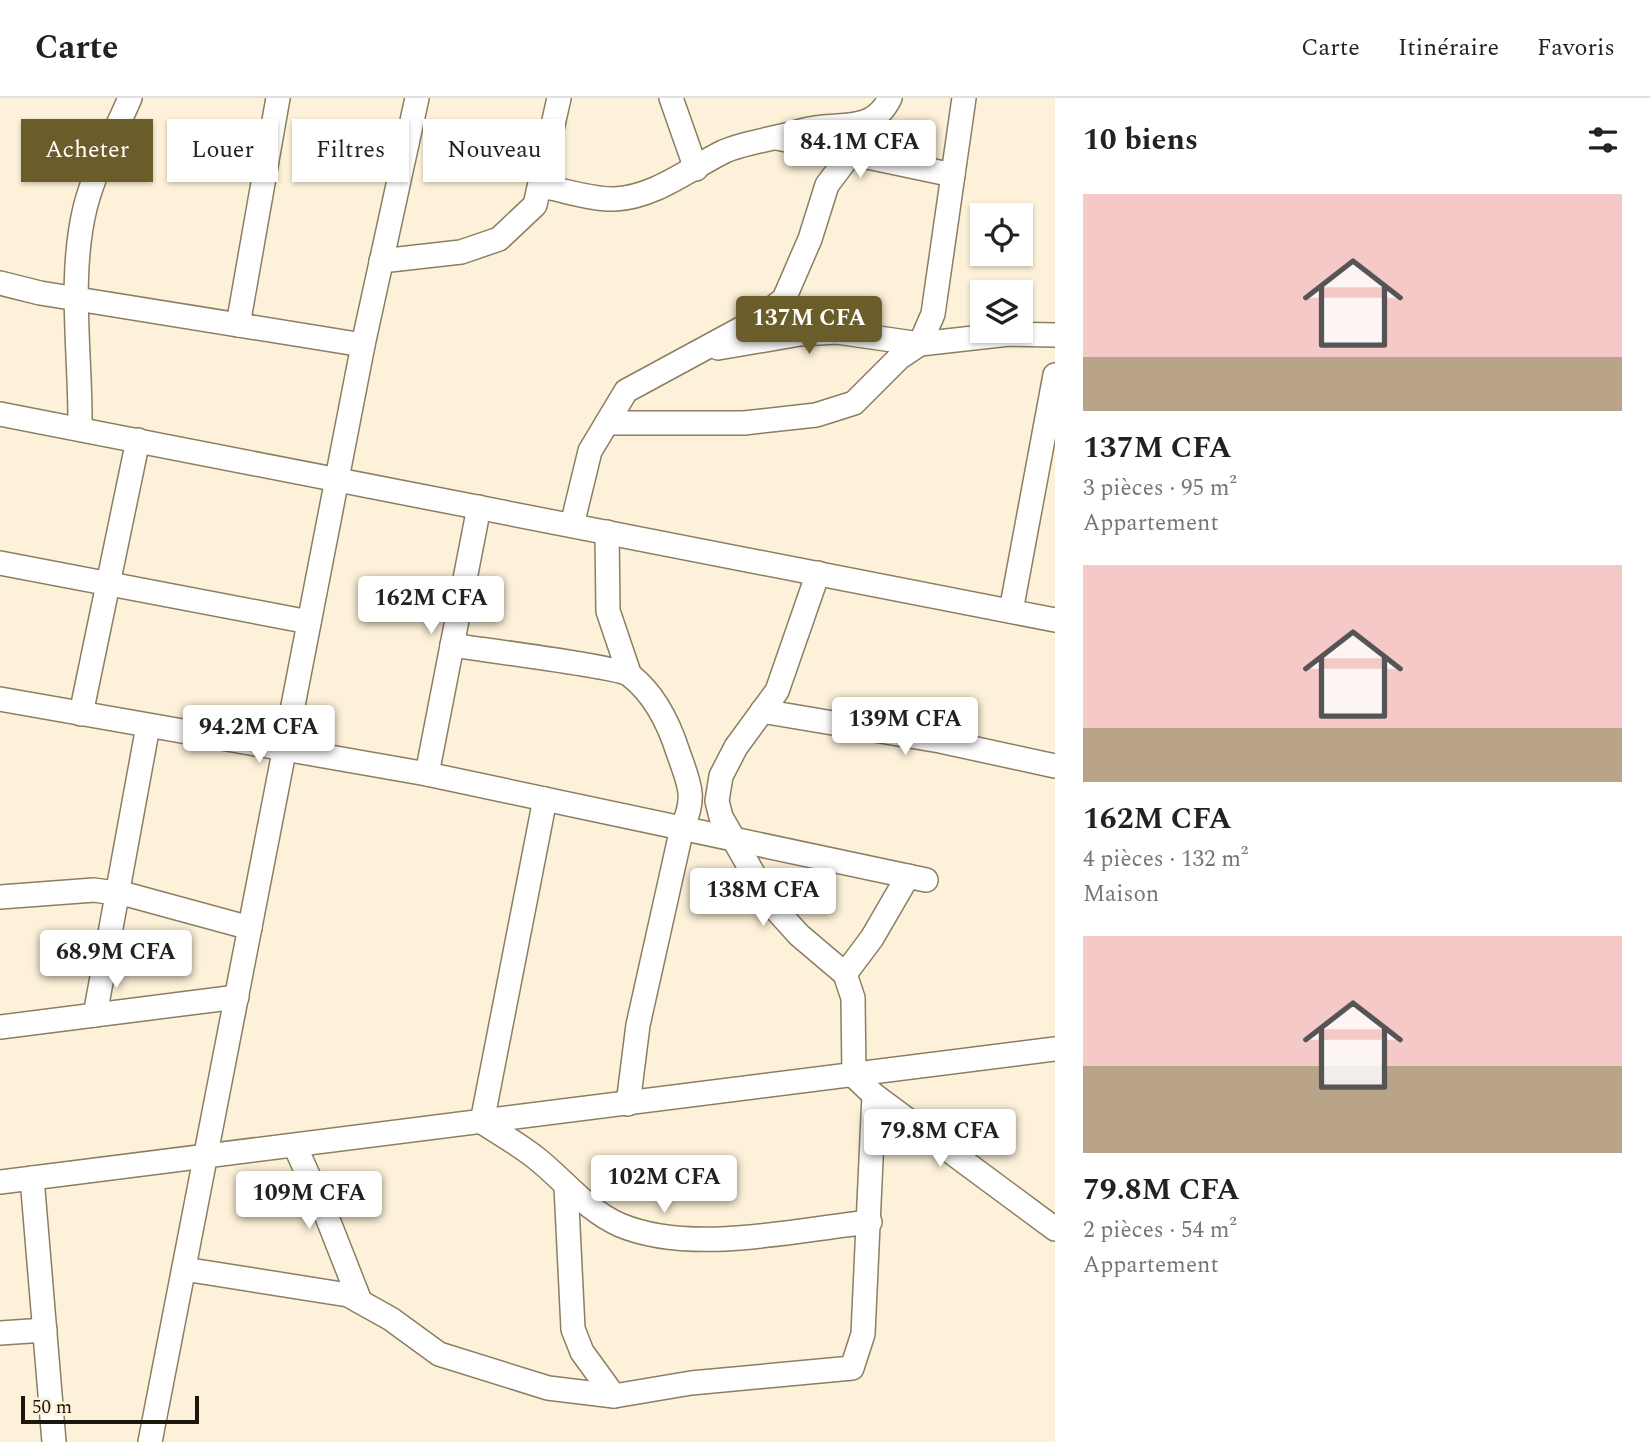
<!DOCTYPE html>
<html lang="fr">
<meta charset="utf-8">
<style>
body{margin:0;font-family:Spectral,serif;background:#f2f2f2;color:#222;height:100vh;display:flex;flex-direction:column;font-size:26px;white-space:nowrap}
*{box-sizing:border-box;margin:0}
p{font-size:23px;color:#767676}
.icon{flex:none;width:38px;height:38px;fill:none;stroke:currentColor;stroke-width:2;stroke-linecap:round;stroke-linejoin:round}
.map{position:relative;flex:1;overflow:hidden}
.side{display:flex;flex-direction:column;background:#fff;width:595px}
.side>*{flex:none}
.hud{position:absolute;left:21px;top:21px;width:665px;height:63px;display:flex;gap:14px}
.controls{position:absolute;left:970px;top:105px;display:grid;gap:14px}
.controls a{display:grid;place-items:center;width:63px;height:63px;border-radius:0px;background:#fff;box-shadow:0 2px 5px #0004;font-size:35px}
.scale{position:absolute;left:21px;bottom:18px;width:178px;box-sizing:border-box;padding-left:7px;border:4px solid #1c170c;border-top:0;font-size:19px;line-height:24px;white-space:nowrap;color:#1c170c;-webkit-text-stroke:5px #fdf1d9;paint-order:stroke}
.price{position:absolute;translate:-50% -60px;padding:0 16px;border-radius:7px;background:#fff;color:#222;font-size:23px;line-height:46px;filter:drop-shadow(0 2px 4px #0008)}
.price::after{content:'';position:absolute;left:50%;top:42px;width:21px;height:16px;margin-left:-10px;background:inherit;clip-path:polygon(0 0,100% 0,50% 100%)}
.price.selected{background:#6b5d2a;color:#fff}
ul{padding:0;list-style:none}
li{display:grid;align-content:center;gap:14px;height:371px;padding:0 28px}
li span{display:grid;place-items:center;height:217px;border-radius:0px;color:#555}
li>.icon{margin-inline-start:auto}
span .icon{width:126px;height:126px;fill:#fffc;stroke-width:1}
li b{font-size:30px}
h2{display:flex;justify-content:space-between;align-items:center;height:84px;padding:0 28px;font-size:30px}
.pill{padding:0 24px;border-radius:0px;background:#fff;box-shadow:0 2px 5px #0004;font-size:24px;line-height:63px}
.pill.selected{background:#6b5d2a;color:#fff}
header{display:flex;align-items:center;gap:42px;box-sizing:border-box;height:98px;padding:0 35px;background:#fff;border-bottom:2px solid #e0e0e0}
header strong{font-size:33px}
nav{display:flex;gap:38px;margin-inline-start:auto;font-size:24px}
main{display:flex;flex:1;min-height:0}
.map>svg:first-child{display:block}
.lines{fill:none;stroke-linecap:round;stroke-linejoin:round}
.minor-casing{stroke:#8b7e62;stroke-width:26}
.minor{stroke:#fff;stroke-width:23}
</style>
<header>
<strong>Carte</strong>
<nav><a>Carte</a><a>Itinéraire</a><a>Favoris</a></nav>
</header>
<main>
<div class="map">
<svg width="1055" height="1344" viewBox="0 0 1055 1344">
<rect width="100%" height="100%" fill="#fdf1d9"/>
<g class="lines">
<defs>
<g id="minor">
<polyline points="671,0 696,71"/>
<polyline points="777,40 953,77"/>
<path d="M541,88C564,92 592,102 615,101C655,99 689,71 723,54C741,45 779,40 801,33C835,22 871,39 890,0"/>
<polyline points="381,163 461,154 499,141 535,107 559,0"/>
<polyline points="0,185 40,195 363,247"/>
<polyline points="238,227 278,0"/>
<polyline points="718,250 800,236 837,234 920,246 1009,236 1055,237"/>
<polyline points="0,316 1055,522"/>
<polyline points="607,325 744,325 816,317 854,305 899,260 920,246 933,216 964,0"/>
<path d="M80,331C81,258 68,181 85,110C95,71 114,37 130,0"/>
<polyline points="572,427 590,353 626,293 757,222 784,201 810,141 827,87 877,21"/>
<polyline points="607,434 608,513 629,575"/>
<polyline points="0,465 309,524"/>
<polyline points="818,475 777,593 736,649 721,678 717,703 721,719 770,805 799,837 845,876"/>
<polyline points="1011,513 1055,277"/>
<path d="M452,547C476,551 621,569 631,578C655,597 669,626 678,654C689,686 697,698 682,730L638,927L628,1006"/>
<polyline points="0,601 427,676 926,782"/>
<polyline points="762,613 940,643 1055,668"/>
<polyline points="81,616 138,342"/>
<polyline points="427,676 479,409"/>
<path d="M545,701L482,1024C500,1036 520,1047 536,1060C564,1082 586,1112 620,1127C692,1157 793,1132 870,1124"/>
<polyline points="908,778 872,840 845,876 853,900 854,978 874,997 1055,1131"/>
<polyline points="0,799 94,792 129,797 250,830"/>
<polyline points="95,917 148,628"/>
<polyline points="0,929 237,899"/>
<polyline points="295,1048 327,1119 360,1203"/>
<polyline points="32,1080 54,1344"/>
<polyline points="0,1084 1055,951"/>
<polyline points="566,1088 573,1231 582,1254 614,1298"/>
<polyline points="184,1171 348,1197 391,1221 439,1256 548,1290 614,1298 691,1285 852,1270 863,1236 874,997"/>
<polyline points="0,1235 45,1232"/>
<polyline points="150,1344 363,247 417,0"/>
</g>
</defs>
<use href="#minor" class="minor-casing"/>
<use href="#minor" class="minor"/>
</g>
</svg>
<div class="controls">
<a><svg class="icon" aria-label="locate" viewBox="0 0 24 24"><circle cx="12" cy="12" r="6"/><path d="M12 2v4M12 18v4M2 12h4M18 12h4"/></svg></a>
<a><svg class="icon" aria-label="layers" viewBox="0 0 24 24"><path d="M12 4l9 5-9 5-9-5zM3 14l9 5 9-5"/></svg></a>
</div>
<div class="scale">50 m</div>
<b class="price" style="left:860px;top:82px">84.1M CFA</b>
<b class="price selected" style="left:809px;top:258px">137M CFA</b>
<b class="price" style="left:431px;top:538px">162M CFA</b>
<b class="price" style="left:905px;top:659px">139M CFA</b>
<b class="price" style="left:259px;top:667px">94.2M CFA</b>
<b class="price" style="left:763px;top:830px">138M CFA</b>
<b class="price" style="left:116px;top:892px">68.9M CFA</b>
<b class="price" style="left:940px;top:1071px">79.8M CFA</b>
<b class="price" style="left:664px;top:1117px">102M CFA</b>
<b class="price" style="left:309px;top:1133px">109M CFA</b>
<div class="hud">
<a class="pill selected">Acheter</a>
<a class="pill">Louer</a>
<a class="pill">Filtres</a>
<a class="pill">Nouveau</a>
</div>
</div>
<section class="side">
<h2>10 biens<svg class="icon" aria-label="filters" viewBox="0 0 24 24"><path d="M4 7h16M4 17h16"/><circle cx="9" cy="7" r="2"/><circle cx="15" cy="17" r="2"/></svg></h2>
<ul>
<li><span style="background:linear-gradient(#f6c9c9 75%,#b9a48a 0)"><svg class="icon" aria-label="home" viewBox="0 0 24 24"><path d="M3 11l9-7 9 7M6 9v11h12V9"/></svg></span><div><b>137M CFA</b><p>3 pièces · 95 m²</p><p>Appartement</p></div></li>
<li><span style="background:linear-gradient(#f6c9c9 75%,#b9a48a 0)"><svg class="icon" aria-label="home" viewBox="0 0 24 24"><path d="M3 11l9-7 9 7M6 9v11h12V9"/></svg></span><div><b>162M CFA</b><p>4 pièces · 132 m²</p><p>Maison</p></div></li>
<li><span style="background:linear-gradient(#f6c9c9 60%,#b9a48a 0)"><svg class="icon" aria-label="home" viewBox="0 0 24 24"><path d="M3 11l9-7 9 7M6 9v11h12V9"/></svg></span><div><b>79.8M CFA</b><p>2 pièces · 54 m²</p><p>Appartement</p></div></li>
</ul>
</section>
</main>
